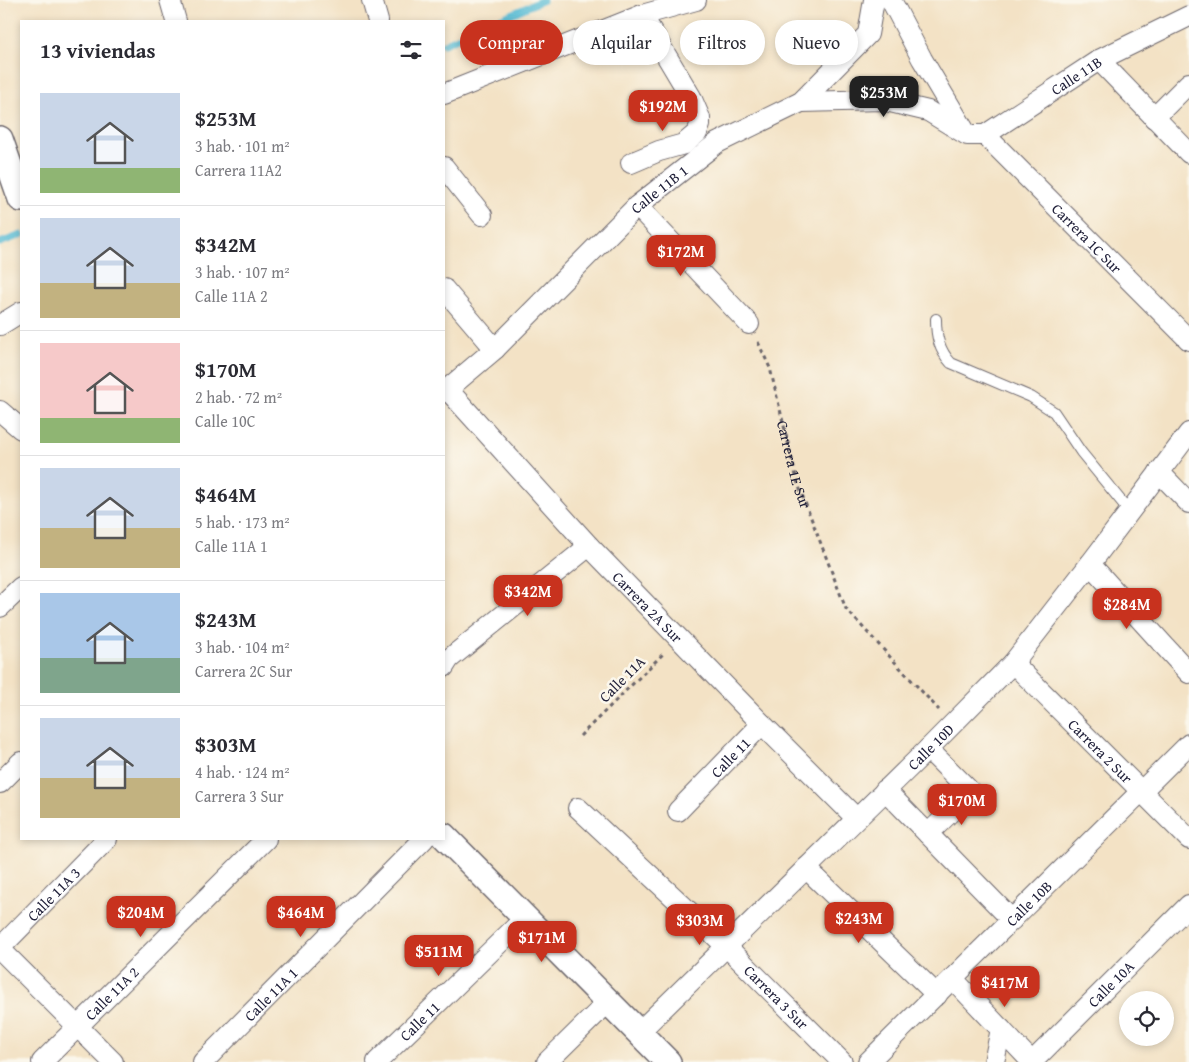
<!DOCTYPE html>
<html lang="es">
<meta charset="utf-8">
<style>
body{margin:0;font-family:"Gentium Book Plus",serif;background:#f2f2f3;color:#2b2b33;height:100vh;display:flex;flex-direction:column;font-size:19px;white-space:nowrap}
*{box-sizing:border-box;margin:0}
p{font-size:16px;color:#7c7c81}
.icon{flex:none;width:28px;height:28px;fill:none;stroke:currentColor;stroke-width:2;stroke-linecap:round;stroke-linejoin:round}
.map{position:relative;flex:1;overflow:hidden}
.panel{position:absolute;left:20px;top:20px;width:425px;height:820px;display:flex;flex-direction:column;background:#fff;border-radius:0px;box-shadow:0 2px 8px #0003}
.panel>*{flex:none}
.hud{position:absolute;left:460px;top:20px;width:475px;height:45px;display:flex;gap:10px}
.tools{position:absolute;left:1119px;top:991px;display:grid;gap:10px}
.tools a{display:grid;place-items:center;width:55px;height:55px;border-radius:50%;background:#fff;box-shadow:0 2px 8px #0003;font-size:25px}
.price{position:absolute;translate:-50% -42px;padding:0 11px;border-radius:10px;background:#c8321e;color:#fff;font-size:16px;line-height:32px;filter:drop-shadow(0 1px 2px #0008)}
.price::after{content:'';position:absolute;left:50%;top:30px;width:15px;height:11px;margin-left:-8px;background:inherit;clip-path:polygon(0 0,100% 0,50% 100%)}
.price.on{background:#222;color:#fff}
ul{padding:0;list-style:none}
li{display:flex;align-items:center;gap:15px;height:125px;padding:0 20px}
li+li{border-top:1px solid #e1e1e2}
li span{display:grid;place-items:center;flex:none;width:140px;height:100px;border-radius:0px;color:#555}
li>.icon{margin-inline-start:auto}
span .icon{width:60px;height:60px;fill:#fffc;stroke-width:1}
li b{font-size:21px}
h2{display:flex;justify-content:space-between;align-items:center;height:60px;padding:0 20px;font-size:21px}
.pill{padding:0 18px;border-radius:22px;background:#fff;box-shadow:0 2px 8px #0003;font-size:18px;line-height:45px}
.pill.on{background:#c8321e;color:#fff}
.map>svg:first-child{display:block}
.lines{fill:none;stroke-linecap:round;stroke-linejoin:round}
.stream{stroke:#56bbd4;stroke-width:7}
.service-casing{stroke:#6b656b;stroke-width:12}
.minor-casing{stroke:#6b656b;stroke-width:22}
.tertiary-casing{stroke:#6b656b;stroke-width:28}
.path{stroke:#6b656b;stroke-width:3;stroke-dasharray:4 4;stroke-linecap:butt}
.service{stroke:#fff;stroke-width:10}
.minor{stroke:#fff;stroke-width:20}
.tertiary{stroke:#fff;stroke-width:25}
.labels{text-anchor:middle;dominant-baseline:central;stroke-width:5;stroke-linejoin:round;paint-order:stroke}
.street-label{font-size:15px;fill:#22223b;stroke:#fbf7ec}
</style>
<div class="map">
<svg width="1189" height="1062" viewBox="0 0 1189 1062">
<rect width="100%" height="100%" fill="#fbf7ec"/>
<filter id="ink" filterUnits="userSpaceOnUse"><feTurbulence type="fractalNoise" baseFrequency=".02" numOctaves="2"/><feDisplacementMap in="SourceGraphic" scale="10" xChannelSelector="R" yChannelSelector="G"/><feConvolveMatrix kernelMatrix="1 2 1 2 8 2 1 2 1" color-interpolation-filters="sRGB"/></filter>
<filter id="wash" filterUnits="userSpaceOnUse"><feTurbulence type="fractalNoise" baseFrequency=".0096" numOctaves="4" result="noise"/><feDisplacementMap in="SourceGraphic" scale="20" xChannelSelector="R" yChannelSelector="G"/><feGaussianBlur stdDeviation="1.12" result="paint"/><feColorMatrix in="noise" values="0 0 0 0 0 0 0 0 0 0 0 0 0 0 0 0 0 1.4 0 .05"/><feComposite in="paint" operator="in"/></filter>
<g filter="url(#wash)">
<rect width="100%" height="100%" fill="#f3e2c5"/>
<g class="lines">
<g class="stream">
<polyline points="444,44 543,0"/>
<polyline points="0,243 21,235"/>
</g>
</g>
</g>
<g filter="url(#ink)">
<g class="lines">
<defs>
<path id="service" d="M936,319C936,336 939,350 951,363L1031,397L1054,412L1081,452L1130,512"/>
<g id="minor">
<polyline points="170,0 176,21"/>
<polyline points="372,0 378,21"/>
<polyline points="891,0 922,59 966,133"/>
<polyline points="1099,60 1189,153"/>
<polyline points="444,94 642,15 696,0"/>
<path id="s2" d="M801,102L882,100L928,111L967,135H985L1099,60L1189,16"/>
<polyline points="1154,118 1189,83"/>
<path id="s3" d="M985,135L1189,340"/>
<polyline points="631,163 659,151 684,144 697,133 700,125 700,118 691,97 642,15"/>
<polyline points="444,167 482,215"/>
<polyline points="637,206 749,324"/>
<polyline points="444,289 495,349"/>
<polyline points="0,325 21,312"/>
<path id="s4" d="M448,390L589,546L762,724L856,818"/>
<path id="s5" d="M444,392L495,349L637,206L717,143L801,102L868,34L874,0"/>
<polyline points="0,411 21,429"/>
<polyline points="1159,472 1189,503"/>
<polyline points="1090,564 1189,673"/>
<polyline points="0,607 21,587"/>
<path id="s6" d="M1013,663L1189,839"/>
<polyline points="444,667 449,659 589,546"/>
<polyline points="0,783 21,762"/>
<polyline points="885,790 1012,920"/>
<path id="s7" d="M578,808L726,946L842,1062"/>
<path id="s8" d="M678,811L762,724"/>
<polyline points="928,834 971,792 928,749"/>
<polyline points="806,868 937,995"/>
<path id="s9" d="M0,948L107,839"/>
<polyline points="0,949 113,1062"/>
<polyline points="953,979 1032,1062"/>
<path id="s10" d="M639,1032L928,749L1013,663L1090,564L1189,433"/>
<path id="s11" d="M42,1062L266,839"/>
<path id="s12" d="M203,1062L424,839"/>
<path id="s13" d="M377,1062L525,918"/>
<polyline points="547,1062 608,1002"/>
<path id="s14" d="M868,1062L1189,744"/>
<polyline points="994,1062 1001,1029"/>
<path id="s15" d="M1032,1062L1189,905"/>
</g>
<g id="tertiary">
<polyline points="0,139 21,199"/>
<polyline points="444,836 668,1062"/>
</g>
</defs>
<use href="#service" class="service-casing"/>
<use href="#minor" class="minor-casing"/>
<use href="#tertiary" class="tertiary-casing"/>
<g class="path">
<path id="s1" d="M758,342L770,368L798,484L846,609L939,710"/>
<polyline points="580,736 665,652"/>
</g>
<use href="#service" class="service"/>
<use href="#minor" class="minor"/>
<use href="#tertiary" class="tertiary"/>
</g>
</g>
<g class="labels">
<g class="street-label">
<text stroke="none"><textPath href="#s2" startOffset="301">Calle 11B</textPath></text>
<text stroke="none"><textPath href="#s5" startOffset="296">Calle 11B 1</textPath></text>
<text stroke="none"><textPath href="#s3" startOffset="145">Carrera 1C Sur</textPath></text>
<text stroke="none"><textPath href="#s1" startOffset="128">Carrera 1E Sur</textPath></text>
<text stroke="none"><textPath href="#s4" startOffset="295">Carrera 2A Sur</textPath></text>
<text transform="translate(622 679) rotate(-45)">Calle 11A</text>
<text stroke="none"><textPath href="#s10" startOffset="408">Calle 10D</textPath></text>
<text stroke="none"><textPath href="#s6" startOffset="124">Carrera 2 Sur</textPath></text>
<text stroke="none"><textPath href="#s8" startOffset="75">Calle 11</textPath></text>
<text stroke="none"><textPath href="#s9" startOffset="76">Calle 11A 3</textPath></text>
<text stroke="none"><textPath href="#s14" startOffset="226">Calle 10B</textPath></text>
<text stroke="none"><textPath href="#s15" startOffset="111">Calle 10A</textPath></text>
<text stroke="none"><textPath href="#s11" startOffset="98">Calle 11A 2</textPath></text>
<text stroke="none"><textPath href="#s12" startOffset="96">Calle 11A 1</textPath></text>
<text stroke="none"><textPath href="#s7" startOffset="274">Carrera 3 Sur</textPath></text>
<text stroke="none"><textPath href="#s13" startOffset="59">Calle 11</textPath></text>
</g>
</g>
</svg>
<div class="tools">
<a><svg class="icon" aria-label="locate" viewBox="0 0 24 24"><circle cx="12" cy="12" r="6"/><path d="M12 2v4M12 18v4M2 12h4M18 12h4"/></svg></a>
</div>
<b class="price on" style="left:884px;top:118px">$253M</b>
<b class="price" style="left:663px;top:132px">$192M</b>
<b class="price" style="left:681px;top:277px">$172M</b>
<b class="price" style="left:528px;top:617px">$342M</b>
<b class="price" style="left:1127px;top:630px">$284M</b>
<b class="price" style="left:962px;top:826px">$170M</b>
<b class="price" style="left:141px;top:938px">$204M</b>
<b class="price" style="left:301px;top:938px">$464M</b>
<b class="price" style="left:859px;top:944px">$243M</b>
<b class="price" style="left:700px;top:946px">$303M</b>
<b class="price" style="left:542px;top:963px">$171M</b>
<b class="price" style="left:439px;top:977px">$511M</b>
<b class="price" style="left:1005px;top:1008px">$417M</b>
<div class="hud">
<a class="pill on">Comprar</a>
<a class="pill">Alquilar</a>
<a class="pill">Filtros</a>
<a class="pill">Nuevo</a>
</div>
<section class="panel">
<h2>13 viviendas<svg class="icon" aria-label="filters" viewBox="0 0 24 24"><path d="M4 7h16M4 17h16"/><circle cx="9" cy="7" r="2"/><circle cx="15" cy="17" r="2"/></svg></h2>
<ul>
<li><span style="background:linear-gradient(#c9d6e8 75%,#8fb573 0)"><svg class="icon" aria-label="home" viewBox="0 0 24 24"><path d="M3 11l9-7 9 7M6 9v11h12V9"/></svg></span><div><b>$253M</b><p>3 hab. · 101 m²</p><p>Carrera 11A2</p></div></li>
<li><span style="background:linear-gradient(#c9d6e8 65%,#c2b280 0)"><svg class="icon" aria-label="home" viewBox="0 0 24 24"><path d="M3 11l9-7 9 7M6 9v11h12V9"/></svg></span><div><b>$342M</b><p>3 hab. · 107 m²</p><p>Calle 11A 2</p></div></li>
<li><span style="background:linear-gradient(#f6c9c9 75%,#8fb573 0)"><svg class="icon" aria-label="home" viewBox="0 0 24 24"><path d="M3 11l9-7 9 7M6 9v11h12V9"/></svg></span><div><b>$170M</b><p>2 hab. · 72 m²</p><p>Calle 10C</p></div></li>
<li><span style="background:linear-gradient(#c9d6e8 60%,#c2b280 0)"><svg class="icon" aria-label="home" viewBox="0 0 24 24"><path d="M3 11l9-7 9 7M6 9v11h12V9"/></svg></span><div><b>$464M</b><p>5 hab. · 173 m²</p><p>Calle 11A 1</p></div></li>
<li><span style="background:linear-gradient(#a9c7e8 65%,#7fa58c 0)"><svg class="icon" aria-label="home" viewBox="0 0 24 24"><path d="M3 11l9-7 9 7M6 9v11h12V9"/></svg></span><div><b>$243M</b><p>3 hab. · 104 m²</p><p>Carrera 2C Sur</p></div></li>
<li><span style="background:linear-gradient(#c9d6e8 60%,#c2b280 0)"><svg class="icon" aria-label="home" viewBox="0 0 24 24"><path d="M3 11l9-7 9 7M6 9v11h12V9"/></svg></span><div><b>$303M</b><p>4 hab. · 124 m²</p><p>Carrera 3 Sur</p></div></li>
</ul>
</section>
</div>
